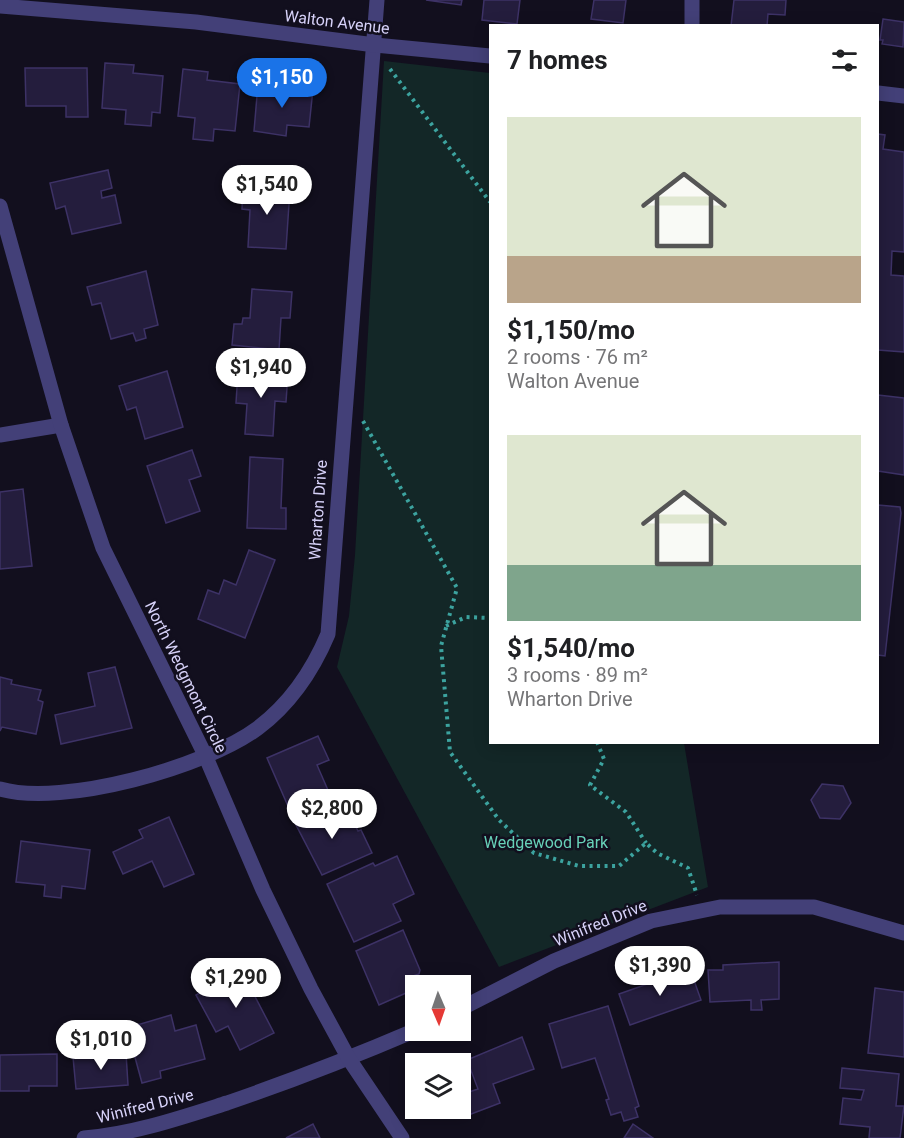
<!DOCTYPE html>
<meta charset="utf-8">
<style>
body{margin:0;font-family:Roboto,sans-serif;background:#f6f6f6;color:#202124;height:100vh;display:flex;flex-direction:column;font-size:22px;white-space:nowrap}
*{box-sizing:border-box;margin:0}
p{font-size:20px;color:#757577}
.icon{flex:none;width:33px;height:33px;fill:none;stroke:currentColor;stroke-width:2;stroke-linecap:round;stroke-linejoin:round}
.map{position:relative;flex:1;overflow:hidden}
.side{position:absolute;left:489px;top:24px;width:390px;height:720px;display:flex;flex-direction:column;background:#fff;border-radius:0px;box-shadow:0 3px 15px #0003}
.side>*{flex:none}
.needle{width:39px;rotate:178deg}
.fabs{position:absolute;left:405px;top:975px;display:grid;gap:12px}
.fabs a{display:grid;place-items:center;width:66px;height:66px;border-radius:0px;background:#fff;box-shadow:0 3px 15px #0003;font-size:30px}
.price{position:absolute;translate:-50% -51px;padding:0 14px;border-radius:21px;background:#fff;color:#222;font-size:20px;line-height:39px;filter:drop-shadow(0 2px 3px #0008)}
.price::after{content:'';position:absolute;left:50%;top:36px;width:18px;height:14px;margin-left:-9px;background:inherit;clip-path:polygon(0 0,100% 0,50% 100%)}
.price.on{background:#1a73e8;color:#fff}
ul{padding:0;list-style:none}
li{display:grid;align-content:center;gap:12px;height:318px;padding:0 18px}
li span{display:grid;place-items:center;height:186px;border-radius:0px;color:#555}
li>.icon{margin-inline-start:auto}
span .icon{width:108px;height:108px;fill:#fffc;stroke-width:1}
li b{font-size:26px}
h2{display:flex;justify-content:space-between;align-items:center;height:72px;padding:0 18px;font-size:26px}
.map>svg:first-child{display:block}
.green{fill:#132727}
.building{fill:#241d3d;stroke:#3d3266;stroke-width:1.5}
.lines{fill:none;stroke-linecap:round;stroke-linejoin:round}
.path{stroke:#3ca39f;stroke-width:4;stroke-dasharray:3 4.5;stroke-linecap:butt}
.minor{stroke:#434078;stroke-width:15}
.tertiary{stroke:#434078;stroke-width:15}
.labels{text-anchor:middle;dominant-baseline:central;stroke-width:5;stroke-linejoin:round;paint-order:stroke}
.street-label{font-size:16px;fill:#d7d2f9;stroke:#120f1e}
.park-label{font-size:16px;fill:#67d0b8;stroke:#120f1e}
</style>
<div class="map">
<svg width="904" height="1138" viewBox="0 0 904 1138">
<rect width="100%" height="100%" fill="#120f1e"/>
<polygon class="green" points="384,61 490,73 490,742 684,743 708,887 499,967 337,667 349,616 355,555"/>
<g class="building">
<polygon points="426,0 462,0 461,5"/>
<polygon points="484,0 520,0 517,24 482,20"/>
<polygon points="594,0 626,0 623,23 591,19"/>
<polygon points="734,0 786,0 785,15 768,14 767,26 731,26"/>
<polygon points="883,19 904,22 903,47 882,44 883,40 880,40"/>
<polygon points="105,63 134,65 133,73 163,76 160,113 152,112 151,126 125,124 126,110 102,108"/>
<polygon points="25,68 87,68 88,117 66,117 66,106 26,106"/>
<polygon points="183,69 208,72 207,80 240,84 235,131 214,129 213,141 193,139 195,118 178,116"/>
<polygon points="258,84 313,89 309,127 287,125 286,136 254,131"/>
<polygon points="878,134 885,135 883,149 904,152 904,252 892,251 891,275 904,276 904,352 878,350"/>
<polygon points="108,170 112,188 101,191 102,198 115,195 121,223 72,234 65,206 56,209 50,183"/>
<polygon points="243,186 290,189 286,249 248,247 250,210 242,209"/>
<polygon points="146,271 158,325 144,329 146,338 136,341 133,333 111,339 101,303 92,305 87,287"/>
<polygon points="252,289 292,292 290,318 281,318 279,350 232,345 234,324 242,324 243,318 250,318"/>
<polygon points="167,371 183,427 145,439 136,407 127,410 119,386"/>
<polygon points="238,371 288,373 286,402 275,401 273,436 245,434 247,404 236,403"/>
<polygon points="878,395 904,398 904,475 878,471"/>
<polygon points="192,450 201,476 189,480 200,511 166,523 147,466"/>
<polygon points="250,457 283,459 281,508 286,508 286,529 247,528"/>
<polygon points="23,489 32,566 0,569 0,492"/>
<polygon points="878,505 900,507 901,513 885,656 878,655"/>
<polygon points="249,550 275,560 245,638 198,619 208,590 219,594 224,580 236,585"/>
<polygon points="115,667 132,728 61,744 55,715 95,706 88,673"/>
<polygon points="0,677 12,680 11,684 41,690 38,700 43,702 36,734 2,727 0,731"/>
<polygon points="318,736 329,760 317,765 331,797 291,813 267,758"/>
<polygon points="822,784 843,786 851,803 840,819 820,818 811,800"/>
<polygon points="333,804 341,824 352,819 358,831 361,830 372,853 322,875 294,821"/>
<polygon points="169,817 194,874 164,887 152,861 123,874 113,852 143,838 139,830"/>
<polygon points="21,841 90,850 85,889 62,886 61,898 44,896 45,885 16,882"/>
<polygon points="397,856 414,894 393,904 401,921 354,942 327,884 373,863 375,866"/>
<polygon points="403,930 420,970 419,974 410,977 415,989 379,1005 356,951"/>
<polygon points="779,962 779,999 761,1000 762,1010 751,1010 751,1000 710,1002 708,970 723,970 723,965"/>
<polygon points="246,967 253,981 248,983 274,1033 240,1050 228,1026 216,1032 196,995"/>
<polygon points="690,969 701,1000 630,1025 619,994"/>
<polygon points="875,988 904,992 904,1057 868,1053"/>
<polygon points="608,1006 639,1106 635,1108 638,1117 624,1121 621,1112 611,1115 606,1100 609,1099 595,1058 562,1068 549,1024"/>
<polygon points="171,1015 175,1031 196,1025 205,1059 160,1071 161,1078 142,1083 127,1028"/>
<polygon points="522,1037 534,1069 493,1084 500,1103 466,1116 460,1095 478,1089 467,1060"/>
<polygon points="126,1053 128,1085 76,1089 73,1057"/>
<polygon points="57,1054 57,1086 29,1086 29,1091 0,1091 0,1055"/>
<polygon points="842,1068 899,1074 896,1106 904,1106 900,1138 869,1138 870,1127 840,1124 843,1098 861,1100 864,1090 840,1088"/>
<polygon points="313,1124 320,1138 286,1138"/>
<polygon points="633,1124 653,1138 624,1138"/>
</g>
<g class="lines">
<g class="path">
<polyline points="390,69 490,202"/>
<polyline points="363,421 457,588 441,646 450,752 499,820 534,853 579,866 619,866 646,843 657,853 688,868 697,895"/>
<polyline points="446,626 466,617 490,618"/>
<polyline points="597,742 604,759 590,785 626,812 646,843"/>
</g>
<g class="minor">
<polyline points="692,0 692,26"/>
<polyline points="0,435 61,425"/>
<path d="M0,789C63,807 206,767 258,728C291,703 312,672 328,634L377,0"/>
<polyline points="460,1009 554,961 651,921 720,907 814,907 904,933"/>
<path d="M84,1138C133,1134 180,1118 227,1103C291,1081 353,1057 416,1030"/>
</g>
<g class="tertiary">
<polyline points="0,6 196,22 375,45 490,56"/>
<polyline points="878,93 904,96"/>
<polyline points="0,206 61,425 103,548 205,755 263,890 311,989 349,1059 402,1138"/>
</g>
</g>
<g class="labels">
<g class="street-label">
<text transform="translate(337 22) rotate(7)">Walton Avenue</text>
<text transform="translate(318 510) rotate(-86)">Wharton Drive</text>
<text transform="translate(186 677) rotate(64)">North Wedgmont Circle</text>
<text transform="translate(600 923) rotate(-22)">Winifred Drive</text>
<text transform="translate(145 1106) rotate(-14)">Winifred Drive</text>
</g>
<g class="park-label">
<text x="546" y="842">Wedgewood Park</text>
</g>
</g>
</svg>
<div class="fabs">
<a><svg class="needle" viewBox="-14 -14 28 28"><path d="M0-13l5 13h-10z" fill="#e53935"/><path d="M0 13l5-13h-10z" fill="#757577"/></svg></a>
<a><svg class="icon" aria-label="layers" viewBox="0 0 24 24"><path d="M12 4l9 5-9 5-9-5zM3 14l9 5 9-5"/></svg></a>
</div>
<b class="price on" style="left:282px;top:109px">$1,150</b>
<b class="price" style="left:267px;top:216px">$1,540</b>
<b class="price" style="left:261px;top:399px">$1,940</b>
<b class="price" style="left:332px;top:840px">$2,800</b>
<b class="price" style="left:660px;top:997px">$1,390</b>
<b class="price" style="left:236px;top:1009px">$1,290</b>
<b class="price" style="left:101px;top:1071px">$1,010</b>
<section class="side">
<h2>7 homes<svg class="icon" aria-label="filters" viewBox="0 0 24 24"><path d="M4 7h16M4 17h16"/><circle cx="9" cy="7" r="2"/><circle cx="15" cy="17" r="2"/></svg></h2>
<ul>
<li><span style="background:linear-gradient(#dfe7d0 75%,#b9a48a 0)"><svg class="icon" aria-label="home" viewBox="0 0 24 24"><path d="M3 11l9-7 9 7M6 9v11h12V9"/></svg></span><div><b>$1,150/mo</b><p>2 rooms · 76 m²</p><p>Walton Avenue</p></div></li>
<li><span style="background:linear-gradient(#dfe7d0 70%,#7fa58c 0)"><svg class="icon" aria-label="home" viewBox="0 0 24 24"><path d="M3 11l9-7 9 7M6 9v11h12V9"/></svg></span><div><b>$1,540/mo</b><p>3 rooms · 89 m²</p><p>Wharton Drive</p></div></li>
</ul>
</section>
</div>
